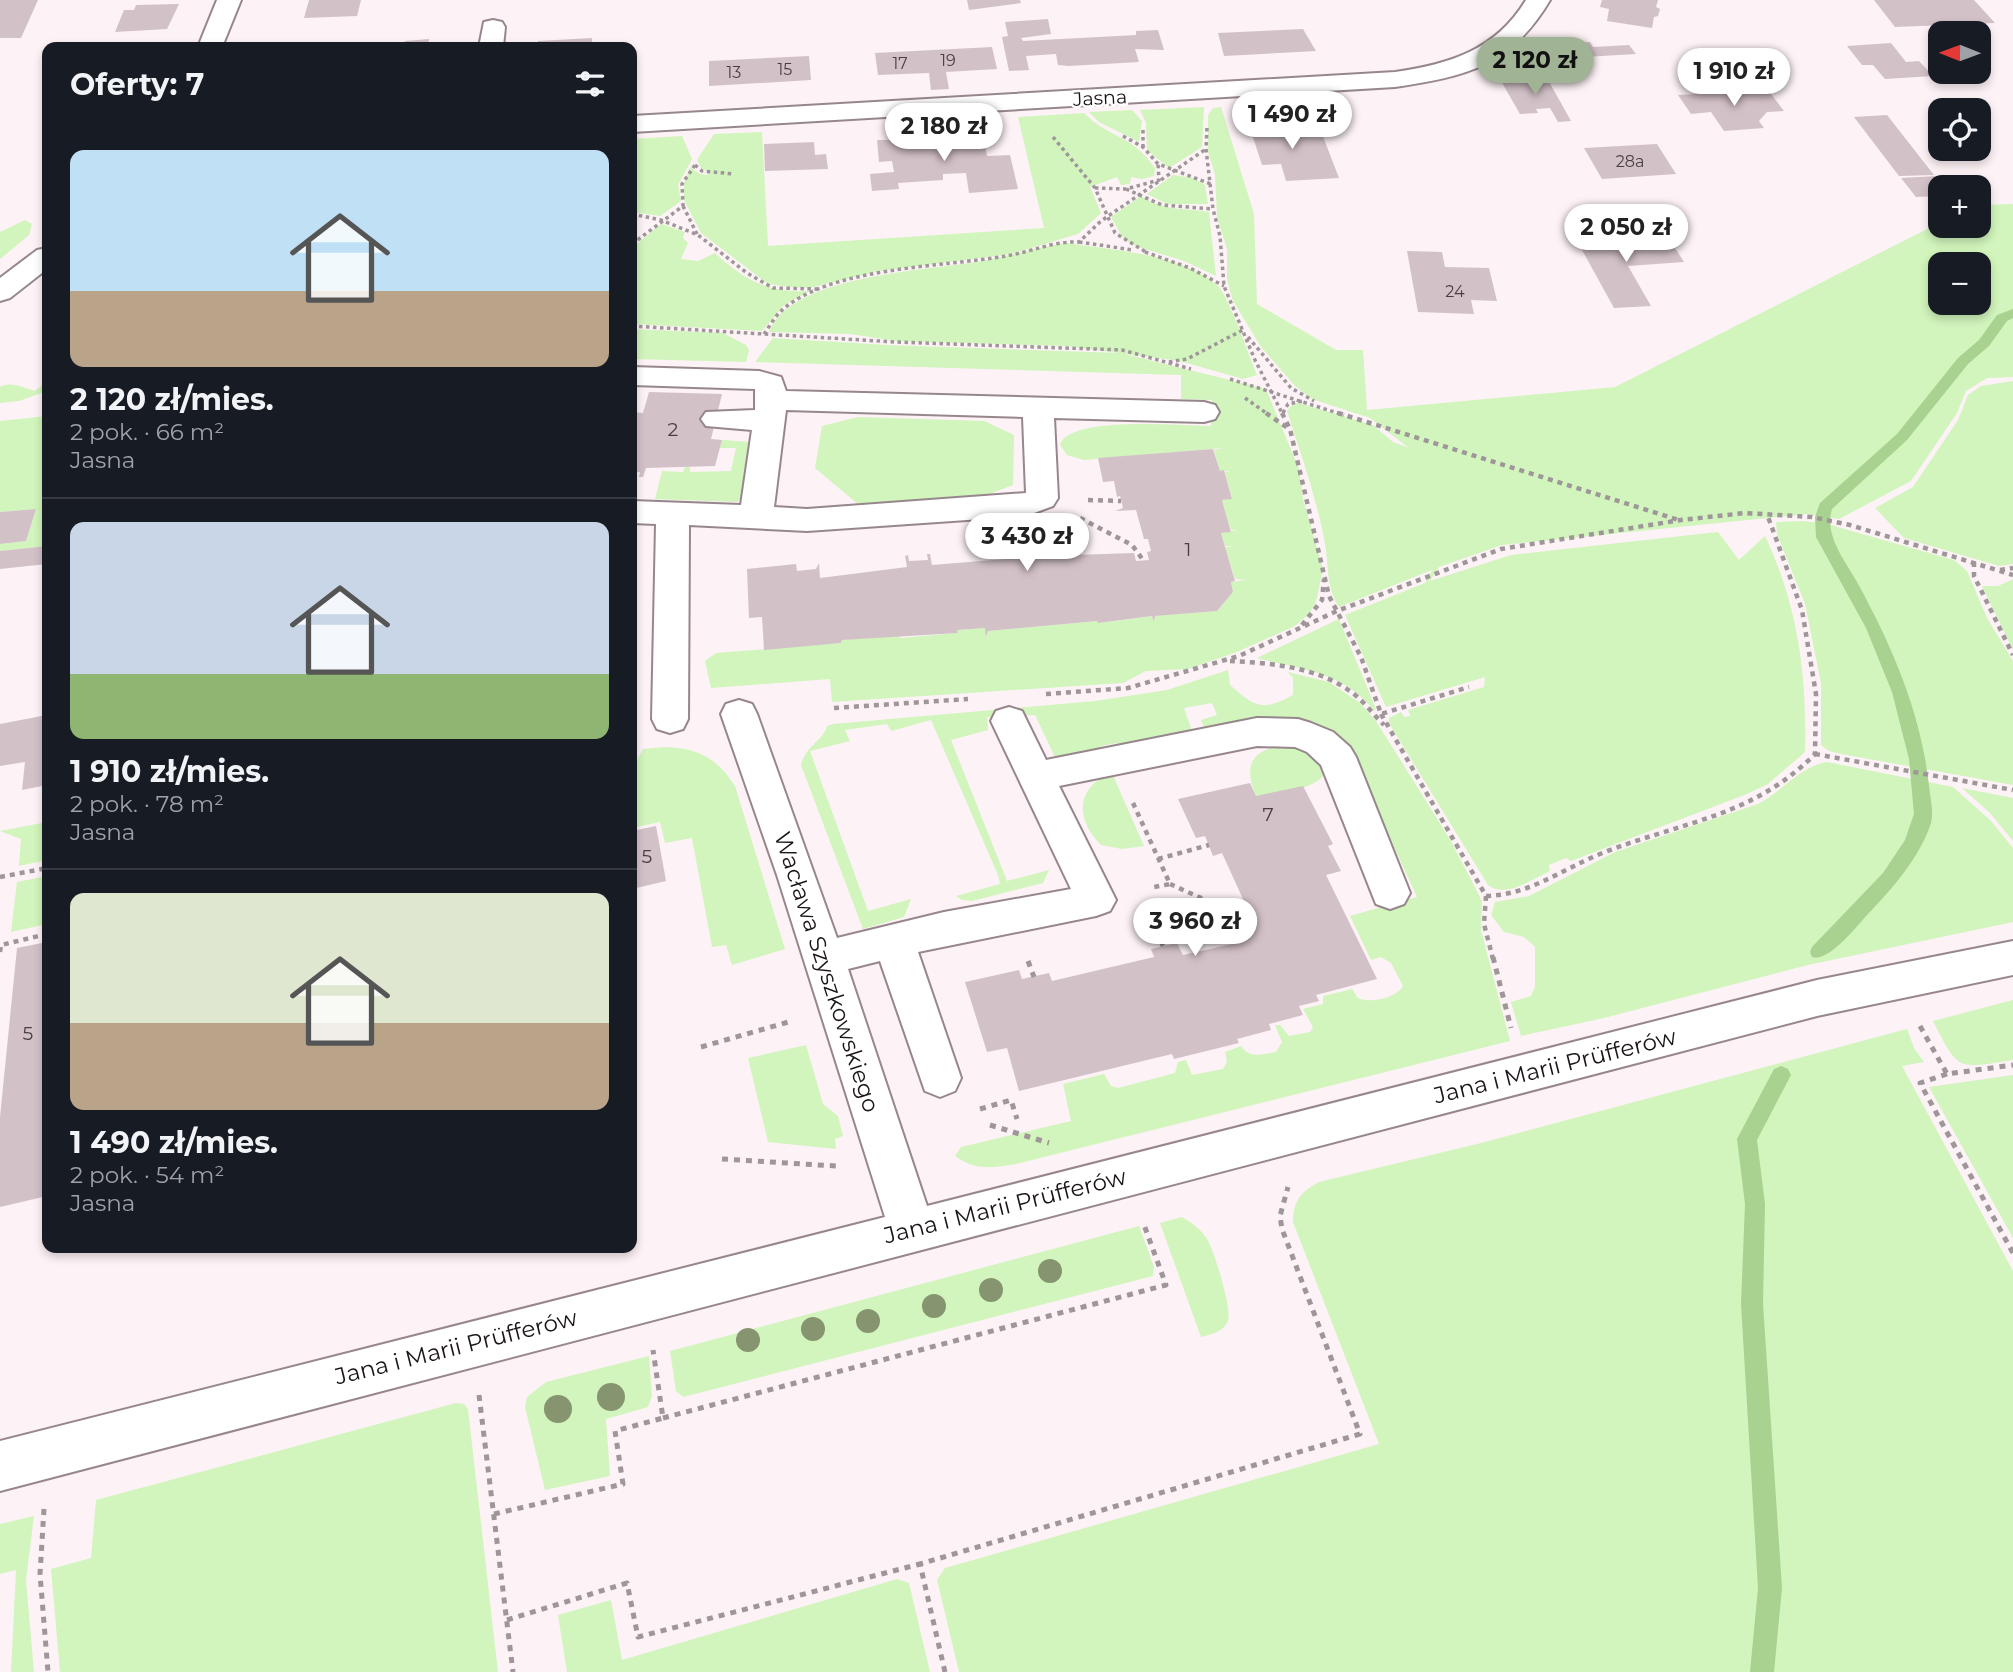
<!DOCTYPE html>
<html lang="pl">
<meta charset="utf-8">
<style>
body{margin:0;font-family:Montserrat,sans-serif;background:#242831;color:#f1f3f6;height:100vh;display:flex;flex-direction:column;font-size:26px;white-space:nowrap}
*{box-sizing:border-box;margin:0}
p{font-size:23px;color:#9ea1a6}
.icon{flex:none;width:38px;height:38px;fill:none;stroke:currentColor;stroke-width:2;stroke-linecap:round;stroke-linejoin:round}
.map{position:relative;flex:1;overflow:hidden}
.sheet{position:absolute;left:42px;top:42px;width:595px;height:1211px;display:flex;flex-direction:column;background:#171b24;border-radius:14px;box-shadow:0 4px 10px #0003}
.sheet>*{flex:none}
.needle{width:46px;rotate:271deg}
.fabs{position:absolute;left:1928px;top:21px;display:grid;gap:14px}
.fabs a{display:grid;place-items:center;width:63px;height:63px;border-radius:14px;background:#171b24;box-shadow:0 4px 10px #0003;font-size:35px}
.price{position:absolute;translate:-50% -60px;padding:0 16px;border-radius:24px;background:#fff;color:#222;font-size:23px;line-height:46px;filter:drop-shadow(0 2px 4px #0008)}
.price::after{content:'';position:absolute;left:50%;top:42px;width:21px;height:16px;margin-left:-10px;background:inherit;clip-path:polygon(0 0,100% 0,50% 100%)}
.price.current{background:#a0b395;color:#111}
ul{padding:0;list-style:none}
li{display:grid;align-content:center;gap:14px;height:371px;padding:0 28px}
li+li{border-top:2px solid #363941}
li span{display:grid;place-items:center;height:217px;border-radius:14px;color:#555}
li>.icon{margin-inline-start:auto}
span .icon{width:126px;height:126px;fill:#fffc;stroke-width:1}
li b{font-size:30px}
h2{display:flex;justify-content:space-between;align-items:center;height:84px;padding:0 28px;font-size:30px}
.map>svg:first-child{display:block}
.green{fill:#d1f5bc;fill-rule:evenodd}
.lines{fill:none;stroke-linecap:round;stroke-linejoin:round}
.stream{fill:#a9d190;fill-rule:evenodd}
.building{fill:#d3c1c8}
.street-casing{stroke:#97878d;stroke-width:4}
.secondary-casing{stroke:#97878d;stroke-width:4}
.path-far2{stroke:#9f9699;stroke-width:3.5;stroke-dasharray:3.5 3.5;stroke-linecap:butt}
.path-far1{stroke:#9f9699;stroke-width:4.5;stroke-dasharray:5 5;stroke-linecap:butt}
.path{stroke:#9f9699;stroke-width:5;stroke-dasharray:6 6;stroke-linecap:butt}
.street{fill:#fff;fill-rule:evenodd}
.secondary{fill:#fff;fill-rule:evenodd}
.tree{fill:#86946f}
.labels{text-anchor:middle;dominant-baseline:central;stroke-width:5;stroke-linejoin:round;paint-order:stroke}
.far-number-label{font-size:16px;fill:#483f43}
.far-street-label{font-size:19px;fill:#1a1417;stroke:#fff}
.number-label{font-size:19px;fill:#483f43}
.street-label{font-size:23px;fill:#1a1417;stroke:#fff}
</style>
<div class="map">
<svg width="2013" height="1672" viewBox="0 0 2013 1672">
<rect width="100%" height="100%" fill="#fdf2f6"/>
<g class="green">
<polygon points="1204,107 1202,147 1169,168 1147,150 1146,123 1140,110"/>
<path d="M1221,107L1254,214L1257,304L1336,350H1363L1367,410L1615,387L1941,222V226H1979V205L2013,204V377L1987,378L1966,391L1957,413L1911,481L1839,519L1808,514L1502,545L1439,567L1430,581L1511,555L1718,532L1739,560L1765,536C1798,606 1807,675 1805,752L1768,784L1747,794L1571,861L1566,858L1549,865L1550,871C1532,879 1506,899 1488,885L1389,723V718L1401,712L1404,717L1410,716L1408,710L1484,687L1485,677L1386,707L1345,615L1425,583L1432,570L1339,607C1326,587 1329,567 1325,544C1317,499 1301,455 1287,411L1293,404L1299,403L1373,425L1393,442L1409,448L1370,418L1312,399L1295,386L1261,347L1233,301L1227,280V249L1217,217L1215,174L1208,152V115L1213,108ZM1979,264V303H1941V264Z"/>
<polygon points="1132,110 1142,121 1139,142 1099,122 1089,112"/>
<path d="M1084,113C1108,138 1132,134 1155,168L1154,176L1142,179L1131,177L1130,184L1121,185L1117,177L1090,187L1101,213L1078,234L1011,254L879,271L809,288L789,287L768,284L701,233L684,200V183L690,167L700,174L708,175L709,172L701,168L697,160L714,134L762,132L768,246L1044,228L1018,117Z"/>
<polygon points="682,136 692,159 678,185 681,201 660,216 632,212 632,139"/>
<polygon points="1173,175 1193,178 1205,185 1208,204 1167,204 1147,194"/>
<path d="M1141,196C1162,211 1185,208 1209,212L1216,276L1184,261L1135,246L1123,238L1111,217Z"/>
<polygon points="25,220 32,224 29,235 0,259 0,232"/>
<path d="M661,224L685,232L683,238L688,243L681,259L698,261L715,253C745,281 769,293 810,291L784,305L762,331L632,324V248Z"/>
<path d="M1067,243C1112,250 1182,254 1217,285C1228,294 1250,358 1257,375L1243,379L1180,361L1066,346L896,341L850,334L769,332C789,276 927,270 977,262C1007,257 1037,247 1067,243Z"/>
<polygon points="632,329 723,333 746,345 749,350 746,362 632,359"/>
<path d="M773,338L887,345L1121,353L1266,389L1299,469L1303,499L1323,569L1316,602L1309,614L1295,626L1237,652L1188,669L1146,671L1123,683L832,702L830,679L711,688L705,661L716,653L841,643L842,640L899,635L900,638L957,633V630L985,628L987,637L988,631L1097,621L1099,623L1152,616L1154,622L1155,616L1217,611L1233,592L1231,582L1247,580L1235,579L1225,547L1236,546H1225L1221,533L1238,530H1231L1222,500L1232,498L1225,472L1231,471H1220L1214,450L1223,448L1084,460L1067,455L1060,445C1069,415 1181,426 1211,426L1212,400L1181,399V375L755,362Z"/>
<path d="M47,381V391L19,401L0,403V387C11,381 22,387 35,391Z"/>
<polygon points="2013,381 2013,564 1999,566 1904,538 1875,508 1913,487 1958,420 1968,395 1981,386"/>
<polygon points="47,416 47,546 0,551 0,544 26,541 36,509 0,512 0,421"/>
<polygon points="858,417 984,421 1014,435 1013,485 979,498 859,505 815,468 822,426"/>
<polygon points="722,440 750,442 744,496 737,502 655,499 662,471 683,472 685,467 690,467 690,472 731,471 736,448 720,448"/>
<polygon points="1803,521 1827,524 1954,560 1967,571 1987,618 2013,661 2013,785 1841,754 1829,751 1821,745 1821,683 1805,604 1777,534 1776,522"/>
<polygon points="2013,579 2013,650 1982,586 1998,586"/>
<path d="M1339,619L1376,709L1374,711C1345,672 1302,670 1257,658Z"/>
<path d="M1228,670L1230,685C1255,707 1262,712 1293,695V678L1288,672L1329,682L1360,703L1376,721L1451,841L1482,901L1481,930L1510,1041L1016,1164C993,1168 975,1171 955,1156L961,1147L1071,1121L1063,1084L1104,1074L1111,1086L1118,1088L1175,1073L1178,1062L1186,1060L1192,1075L1223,1069L1227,1062L1225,1052L1241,1046C1249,1059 1262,1054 1276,1052L1282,1042L1275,1025H1280L1289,1036L1310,1032L1313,1027L1303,1009L1323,1004V996L1352,989L1358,998C1370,1004 1396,998 1403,986L1391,963L1381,957L1371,960L1350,916L1417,897L1352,755L1342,746L1285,717L1206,733L1201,720L1217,715L1212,703L1184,708L1193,734L1120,751L1118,743L1101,746L1103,754L1058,759L1054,755L1035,715L987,717L988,730L951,740L1007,881L1049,870L1043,883L972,901L962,900L956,896L1000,884L998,875L931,720L891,731L887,724L845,730L850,741L810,751L868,911L911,899L904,917L863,929L801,765C806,745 825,739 827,726L833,724L1095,701L1167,690Z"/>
<path d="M1298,744L1328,769C1317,792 1278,792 1256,796C1239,756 1261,746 1298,744Z"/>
<path d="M665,747C698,748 717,758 735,786L785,949L732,965L726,945L712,947L692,838L665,843L660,822L632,828V763L636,762L643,749Z"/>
<path d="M1827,762L1953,787L1991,821L2013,848V922L1808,965L1604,1018L1521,1036L1511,1002L1531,996L1535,987V947L1524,937L1504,932L1491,915L1495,902L1529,896L1615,852L1758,804C1781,792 1801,766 1827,762Z"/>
<path d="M1112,773L1144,846L1122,849L1101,845C1075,819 1075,787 1112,773Z"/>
<polygon points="1962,788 2013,798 2013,841 1990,813"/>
<polygon points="47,822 47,860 19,866 21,839 0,831"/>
<polygon points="47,876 47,924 11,932 17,882"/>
<path d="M2013,1000V1060C1957,1069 1959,1072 1933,1021Z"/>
<path d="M1907,1029L1914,1048L1924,1062L1902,1066L2013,1271V1672H959L937,1580L945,1568L1379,1444L1293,1222C1293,1202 1300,1192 1319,1182L1481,1143Z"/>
<polygon points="806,1045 823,1104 838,1116 843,1136 835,1139 836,1149 768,1142 748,1058"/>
<polygon points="2013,1075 2013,1238 1929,1087"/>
<path d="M1182,1217C1192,1223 1201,1229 1207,1239C1214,1250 1232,1309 1228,1320C1224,1332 1212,1334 1201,1337L1160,1223Z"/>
<polygon points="1139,1226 1154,1267 1153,1276 683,1397 676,1391 670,1351"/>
<polygon points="649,1356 652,1396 648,1407 606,1419 610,1476 545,1490 525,1407 527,1397 546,1382"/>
<polygon points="456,1403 464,1404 468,1409 498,1672 60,1672 51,1569 91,1558 96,1500"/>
<polygon points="34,1516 26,1580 34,1672 11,1672 16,1570 0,1574 0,1524"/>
<polygon points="897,1579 909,1583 930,1672 567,1672 558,1615 611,1600 622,1660"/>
</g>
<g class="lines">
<g class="stream">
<path d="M2013,309V318L2007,321L1989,346L1968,364L1907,440L1832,509C1824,536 1845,560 1857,582C1892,646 1921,712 1929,786C1930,797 1934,811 1931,823C1920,857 1892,889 1868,914C1857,926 1828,963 1812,957L1810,952L1812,947L1883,873L1905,840L1914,814L1909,759L1892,692L1866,628L1816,537L1815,517L1820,503L1897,434L1958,358L1979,340L1997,315Z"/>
<polygon points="1781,1066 1788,1069 1791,1075 1757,1140 1765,1204 1763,1304 1782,1588 1774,1672 1750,1672 1758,1588 1741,1304 1745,1204 1737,1139 1774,1069"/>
</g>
</g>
<g class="building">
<polygon points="0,0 38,0 21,38 0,38"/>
<polygon points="309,0 361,0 357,16 304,18"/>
<polygon points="967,0 1020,0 1021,3 969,10"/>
<polygon points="1602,0 1658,0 1656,7 1660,9 1658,16 1654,17 1652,28 1607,21 1609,9 1600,7"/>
<polygon points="1874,0 1974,0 1995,23 1895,27"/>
<polygon points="179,4 167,29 115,32 124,10 134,10 136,5"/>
<polygon points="1048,19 1051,34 1021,38 1023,41 1136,35 1136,31 1158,30 1164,50 1135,49 1139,62 1069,66 1058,65 1056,54 1026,56 1029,70 1009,71 1002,37 1008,36 1005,22"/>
<polygon points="1303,29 1316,51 1224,56 1218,33"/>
<polygon points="592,38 592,47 537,47 538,41"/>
<polygon points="429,39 428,47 403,47 405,41"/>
<polygon points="1590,42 1593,47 1629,45 1636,54 1549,59 1540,45"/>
<polygon points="1891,43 1906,62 1919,61 1933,76 1885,79 1873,65 1862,65 1847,46"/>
<polygon points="992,47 997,69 946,72 949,89 931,90 929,73 878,75 875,53"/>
<polygon points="809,56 811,80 709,86 709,61"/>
<polygon points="1547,78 1571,121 1558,122 1550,108 1536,109 1538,113 1520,114 1501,81"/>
<polygon points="1768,90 1784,111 1767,112 1759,121 1764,128 1724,131 1711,112 1691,114 1678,95"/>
<polygon points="1887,115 1934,175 1899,176 1854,117"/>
<polygon points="1283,117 1290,136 1322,134 1339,178 1286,181 1281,164 1262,165 1247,119"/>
<polygon points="983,134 987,156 1010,155 1018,189 969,193 966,173 943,174 943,180 898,183 899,189 872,191 870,174 894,172 892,161 879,162 877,140 937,139 937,136"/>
<polygon points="814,142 815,155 826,154 828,169 765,171 764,144"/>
<polygon points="1657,144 1676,174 1602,179 1584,148"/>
<polygon points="1937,176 1945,187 1941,187 1941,196 1916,197 1901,178"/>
<polygon points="1666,234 1684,262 1628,266 1651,306 1614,308 1576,239"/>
<polygon points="1407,251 1442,252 1445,267 1489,268 1497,301 1471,300 1474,314 1418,312"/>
<polygon points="649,392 722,394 711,439 722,440 715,466 646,468 643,477 639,477 640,472 632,472 632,412 643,413"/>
<polygon points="1213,449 1220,471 1224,470 1232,499 1222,500 1231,532 1221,533 1235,581 1231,582 1233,592 1217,611 1155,616 1154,622 1152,616 1098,623 1097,621 988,631 986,637 985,628 957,630 958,633 842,640 841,643 764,650 762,617 749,618 747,569 796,564 797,571 816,569 819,563 820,578 907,567 905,556 908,555 909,561 928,560 927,554 930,554 932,565 1018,558 1016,547 1020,552 1030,551 1039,550 1041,544 1043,556 1134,553 1136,561 1149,560 1147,552 1151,551 1148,539 1144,539 1136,510 1115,511 1123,508 1120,496 1117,497 1114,481 1103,482 1098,458"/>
<polygon points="36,509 26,541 0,544 0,512"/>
<polygon points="47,546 47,564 0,569 0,551"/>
<polygon points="47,715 47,785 22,790 25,762 0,766 0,724"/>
<polygon points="1250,783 1256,796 1303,786 1333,844 1328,846 1341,871 1326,875 1377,979 1316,995 1319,1001 1299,1006 1303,1015 1269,1024 1271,1030 1237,1039 1239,1043 1174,1059 1172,1054 1019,1091 1007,1048 987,1052 965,982 1019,970 1022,979 1049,973 1052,981 1154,957 1151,949 1177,943 1183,955 1241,942 1249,928 1238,924 1248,910 1222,853 1213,856 1205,836 1196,838 1178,799"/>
<polygon points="656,826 666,881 632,889 632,831"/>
<polygon points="47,942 47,1196 0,1207 0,1117 17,948"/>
</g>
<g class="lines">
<defs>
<g id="street">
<path d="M1526,0H1550C1511,66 1467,76 1395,87L632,132V116L1395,72C1450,64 1496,50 1526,0Z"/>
<polygon points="493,20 502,22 505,27 503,47 479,47 484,22"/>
<path d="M632,367L759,371L781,377L786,391L1204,402L1215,405L1219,412L1215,419L1204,422L1054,418L1058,498L1053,506L1026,516L807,531L689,525L688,719L683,729L670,733L657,729L652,719L656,524L632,523V501L741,505L752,430L706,426L701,419L706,412L755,410V389L632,385ZM786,410L1023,417L1026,493L807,509L774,507Z"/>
<polygon points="739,700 752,704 757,714 837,938 944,912 1071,889 991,721 996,711 1009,707 1022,711 1046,760 1257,718 1298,719 1311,723 1333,732 1350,747 1356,757 1410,893 1404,904 1390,909 1376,904 1321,765 1307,752 1295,747 1257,746 1059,786 1116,900 1110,911 1096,916 918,952 961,1078 955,1091 940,1097 925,1091 880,961 848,969 927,1206 1817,980 2013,941 2013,975 1817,1016 0,1491 0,1441 885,1217 777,875 721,714 726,704"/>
</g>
<g id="secondary">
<polygon points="217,0 241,0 222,47 198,47"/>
<polygon points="47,248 47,269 10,298 0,301 0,278 37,250"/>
</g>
</defs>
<use href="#street" class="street-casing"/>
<use href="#secondary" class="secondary-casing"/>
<g class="path-far2">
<polyline points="1207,128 1206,149 1213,209 1220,236 1224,286 1255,360 1283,415"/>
<polyline points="1143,130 1143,147"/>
<polyline points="1123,136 1143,147 1158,164 1211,184"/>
<polyline points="1053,137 1095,188 1115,233 1146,252"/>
<polyline points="695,165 702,171 734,174"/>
<polyline points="1095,188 1126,189 1159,180 1158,164"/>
<polyline points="1126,189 1162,205 1213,209"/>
<polyline points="683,206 697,234"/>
<polyline points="632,214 661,220 698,235 747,273 773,288 819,289"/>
<polyline points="1079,242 1133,250"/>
<polyline points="632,244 683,206 682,184 695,165"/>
<polyline points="1145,252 1190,268 1224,286"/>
<polyline points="632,326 895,342 1122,350 1191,369"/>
<path d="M764,334C769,327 774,318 780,312C827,267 943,267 1006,256C1031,252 1053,241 1079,242L1101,221L1206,149"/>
<polyline points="1248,337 1291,388 1314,401"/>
<polyline points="1169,362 1187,359 1243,330"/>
<polyline points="1230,379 1344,415"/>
<polyline points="1245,398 1269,415"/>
<polyline points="1283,413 1288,404 1303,401"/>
</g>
<g class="path-far1">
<polyline points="1266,413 1289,429"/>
<polyline points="1282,413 1290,429 1329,596 1361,657 1381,714 1469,687"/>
<polyline points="1338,413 1679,520"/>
<polyline points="1088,500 1121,501"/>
<polyline points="1080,518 1132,545 1143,560"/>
<polyline points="1974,562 1974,576 2013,655"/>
<polyline points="2000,570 2013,568"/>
<polyline points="1302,625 1322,600 1324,579"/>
<path d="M1230,661C1272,663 1319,667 1354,694C1365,703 1374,715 1384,725"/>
<polyline points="1046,694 1128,688 1239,656 1337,611 1501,549 1681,520 1745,513 1812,517 1850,525 2013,575"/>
<polyline points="834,708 968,699"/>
<polyline points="1381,714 1486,896 1484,924 1493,959"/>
<polyline points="1815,754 2013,790"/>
<polyline points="1133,803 1170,884 1154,887"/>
<polyline points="1158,859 1209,845"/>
<polyline points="0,877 47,868"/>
<polyline points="1170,884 1243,917"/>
<path d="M1486,896C1529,895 1561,870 1600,854C1679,822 1752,818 1815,754L1816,694L1802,610L1767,514"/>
<polyline points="1145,906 1163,946"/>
<polyline points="0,952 1,945 47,934"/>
</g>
<g class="path">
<polyline points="1493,957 1511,1028"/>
<polyline points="1028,961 1034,977"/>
<polyline points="1920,1026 1947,1074 2013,1065"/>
<polyline points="701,1047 792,1021"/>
<polyline points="1947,1074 1920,1083 2013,1253"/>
<polyline points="980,1109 1011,1100 1017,1119"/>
<polyline points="990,1125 1049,1143"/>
<polyline points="722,1159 836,1166"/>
<polyline points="479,1395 513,1672"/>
<polyline points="663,1418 1166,1285 1143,1222"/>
<polyline points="44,1509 40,1574 48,1672"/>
<polyline points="494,1514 623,1484 615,1431 663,1418 653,1350"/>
<polyline points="507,1620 627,1583 638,1637 920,1564"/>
<polyline points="945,1672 920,1564 1360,1434 1282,1229 1280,1216 1288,1187"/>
</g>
<use href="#street" class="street"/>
<use href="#secondary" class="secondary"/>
</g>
<g class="tree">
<circle cx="1050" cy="1271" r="12"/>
<circle cx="991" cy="1290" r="12"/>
<circle cx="934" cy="1306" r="12"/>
<circle cx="868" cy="1321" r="12"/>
<circle cx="813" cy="1329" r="12"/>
<circle cx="748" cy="1340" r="12"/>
<circle cx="611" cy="1397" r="14"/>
<circle cx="558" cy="1409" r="14"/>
</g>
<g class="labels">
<g class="far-number-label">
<text x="948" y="60">19</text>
<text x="900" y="63">17</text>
<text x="785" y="69">15</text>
<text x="734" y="72">13</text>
<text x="1630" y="161">28a</text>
<text x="1455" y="291">24</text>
</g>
<g class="far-street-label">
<text transform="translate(1100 98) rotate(-3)">Jasna</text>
</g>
<g class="number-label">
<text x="673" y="429">2</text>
<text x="1188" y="549">1</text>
<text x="1268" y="814">7</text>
<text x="647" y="856">5</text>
<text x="28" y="1033">5</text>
</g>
<g class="street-label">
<text transform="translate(827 972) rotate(72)">Wacława Szyszkowskiego</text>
<text transform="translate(1555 1066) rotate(-14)">Jana i Marii Prüfferów</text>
<text transform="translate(1005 1206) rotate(-14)">Jana i Marii Prüfferów</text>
<text transform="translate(456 1347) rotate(-14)">Jana i Marii Prüfferów</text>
</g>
</g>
</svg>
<div class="fabs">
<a><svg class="needle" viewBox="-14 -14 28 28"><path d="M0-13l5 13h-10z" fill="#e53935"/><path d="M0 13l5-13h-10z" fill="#9ea1a6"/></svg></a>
<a><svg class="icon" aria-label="locate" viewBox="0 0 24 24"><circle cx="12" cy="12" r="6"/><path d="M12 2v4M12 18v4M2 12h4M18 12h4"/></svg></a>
<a>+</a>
<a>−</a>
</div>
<b class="price current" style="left:1535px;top:97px">2 120 zł</b>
<b class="price" style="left:1734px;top:108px">1 910 zł</b>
<b class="price" style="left:1292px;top:151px">1 490 zł</b>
<b class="price" style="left:944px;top:163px">2 180 zł</b>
<b class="price" style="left:1626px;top:264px">2 050 zł</b>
<b class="price" style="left:1027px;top:573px">3 430 zł</b>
<b class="price" style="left:1195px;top:958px">3 960 zł</b>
<section class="sheet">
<h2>Oferty: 7<svg class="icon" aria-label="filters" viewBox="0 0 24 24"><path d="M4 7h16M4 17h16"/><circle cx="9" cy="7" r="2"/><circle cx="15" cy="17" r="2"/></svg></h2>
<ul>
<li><span style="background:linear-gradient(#bfe0f5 65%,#b9a48a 0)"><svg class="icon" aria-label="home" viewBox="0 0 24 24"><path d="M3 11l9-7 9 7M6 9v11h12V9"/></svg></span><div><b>2 120 zł/mies.</b><p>2 pok. · 66 m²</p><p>Jasna</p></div></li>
<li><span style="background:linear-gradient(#c9d6e8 70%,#8fb573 0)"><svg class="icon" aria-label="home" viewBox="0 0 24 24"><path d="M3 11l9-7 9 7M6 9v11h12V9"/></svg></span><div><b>1 910 zł/mies.</b><p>2 pok. · 78 m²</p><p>Jasna</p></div></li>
<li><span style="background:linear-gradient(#dfe7d0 60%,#b9a48a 0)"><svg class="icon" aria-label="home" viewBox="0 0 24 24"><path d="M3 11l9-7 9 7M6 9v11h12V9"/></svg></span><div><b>1 490 zł/mies.</b><p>2 pok. · 54 m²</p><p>Jasna</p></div></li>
</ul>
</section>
</div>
